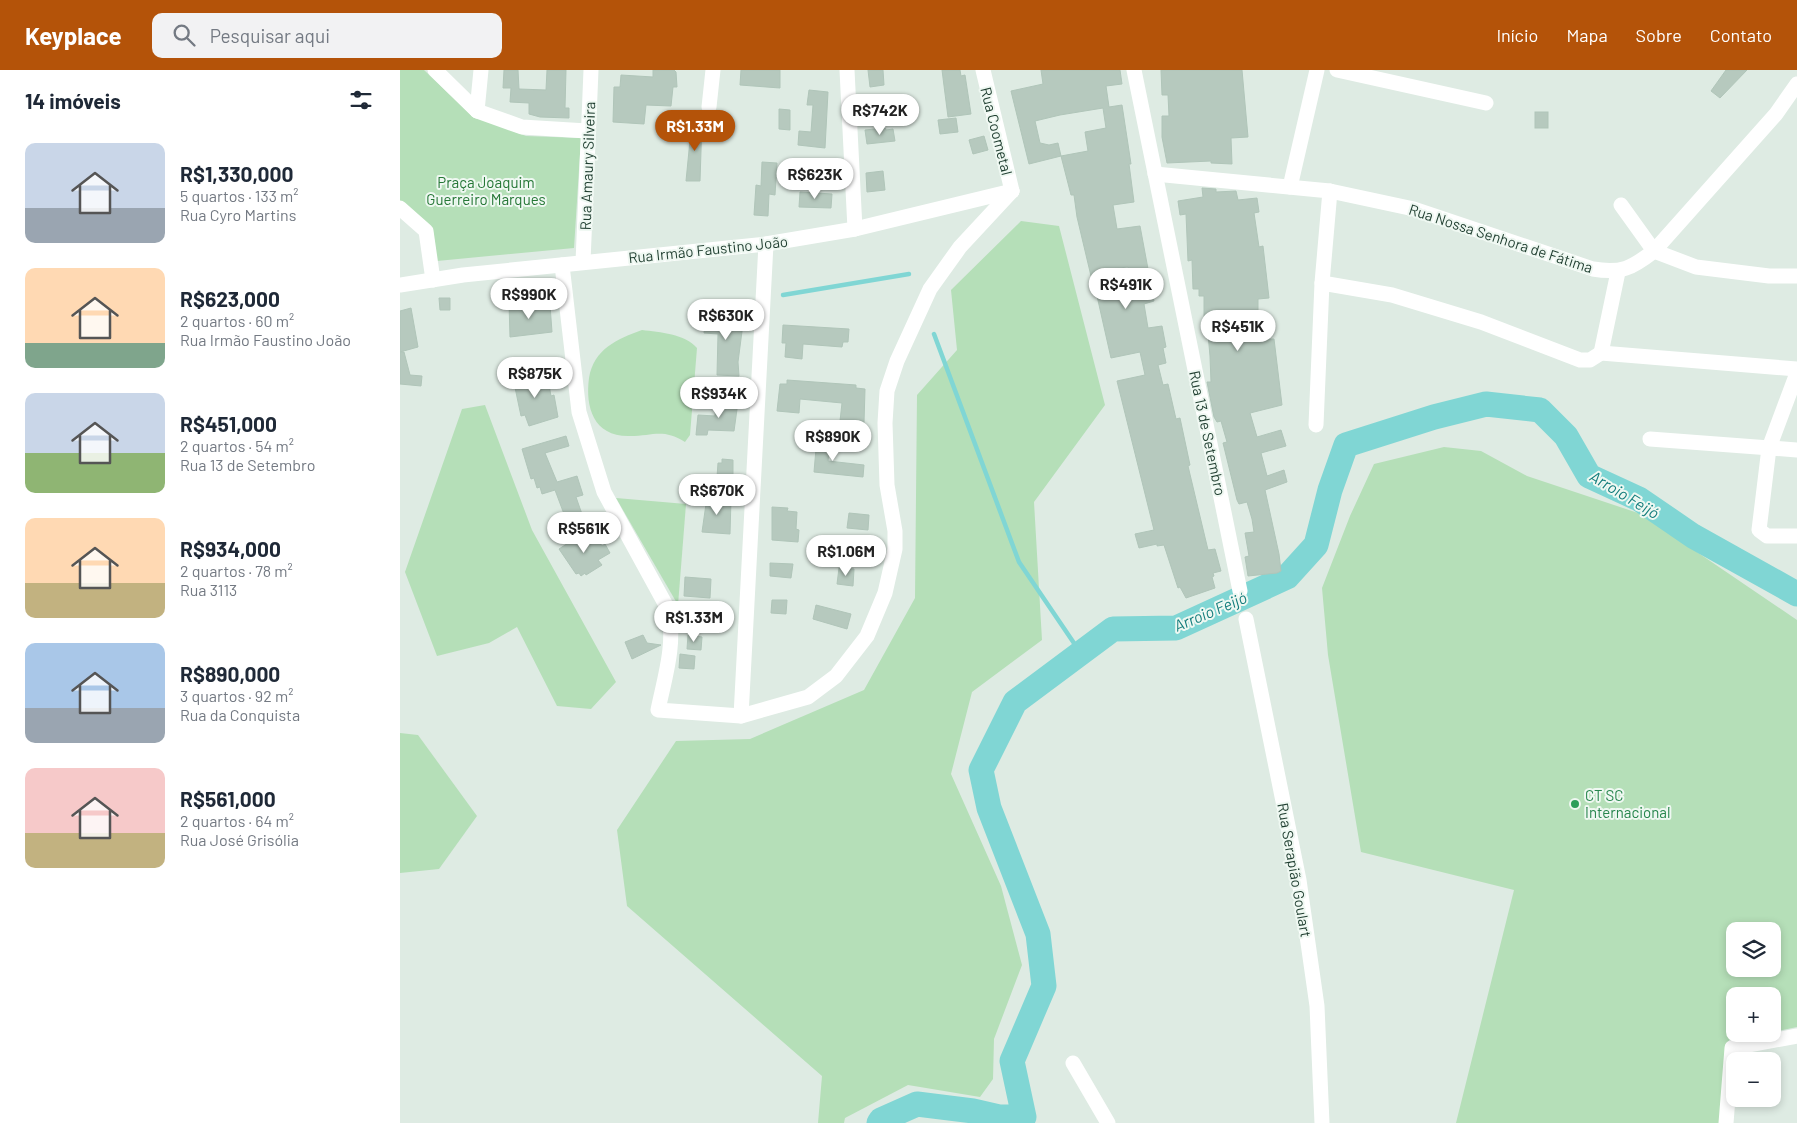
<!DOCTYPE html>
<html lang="pt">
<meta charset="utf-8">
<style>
body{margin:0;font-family:Barlow,sans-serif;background:#f2f2f3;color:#1f2937;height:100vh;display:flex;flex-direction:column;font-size:19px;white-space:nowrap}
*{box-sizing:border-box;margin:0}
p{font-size:16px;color:#747a83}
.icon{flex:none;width:28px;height:28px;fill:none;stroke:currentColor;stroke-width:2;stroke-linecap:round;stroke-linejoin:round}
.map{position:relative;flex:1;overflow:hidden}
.drawer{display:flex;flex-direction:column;background:#fff;width:400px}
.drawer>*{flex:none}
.fabs{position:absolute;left:1326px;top:852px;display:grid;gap:10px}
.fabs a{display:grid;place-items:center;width:55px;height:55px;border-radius:10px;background:#fff;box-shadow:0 2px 8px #0003;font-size:25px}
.price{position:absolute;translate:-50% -42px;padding:0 11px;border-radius:18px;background:#fff;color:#222;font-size:16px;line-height:32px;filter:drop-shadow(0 1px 2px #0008)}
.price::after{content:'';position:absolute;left:50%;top:30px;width:15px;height:11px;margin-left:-8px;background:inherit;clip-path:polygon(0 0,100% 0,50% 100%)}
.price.on{background:#b45309;color:#fff}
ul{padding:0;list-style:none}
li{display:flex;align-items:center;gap:15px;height:125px;padding:0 25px}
li span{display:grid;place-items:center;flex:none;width:140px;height:100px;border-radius:10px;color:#555}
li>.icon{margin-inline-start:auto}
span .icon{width:60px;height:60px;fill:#fffc;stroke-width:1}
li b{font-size:21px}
h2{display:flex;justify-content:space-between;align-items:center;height:60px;padding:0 25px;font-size:21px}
header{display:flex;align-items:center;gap:30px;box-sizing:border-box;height:70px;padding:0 25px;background:#b45309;color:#fff}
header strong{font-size:24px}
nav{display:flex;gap:28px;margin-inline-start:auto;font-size:18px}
.search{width:350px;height:45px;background:#f2f2f3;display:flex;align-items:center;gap:12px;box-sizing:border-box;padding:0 18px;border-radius:10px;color:#747a83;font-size:19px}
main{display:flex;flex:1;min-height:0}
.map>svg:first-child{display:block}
.green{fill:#b5dfb8;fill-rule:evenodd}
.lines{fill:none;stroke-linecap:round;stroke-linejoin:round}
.stream{stroke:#80d6d4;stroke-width:4.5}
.river{stroke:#80d6d4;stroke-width:25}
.building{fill:#b6c9be;stroke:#b0c5b9}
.minor{stroke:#fff;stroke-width:15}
.leisure-dot{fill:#2e9e5b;stroke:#eff8f2;stroke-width:2}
.labels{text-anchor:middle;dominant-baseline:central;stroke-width:4;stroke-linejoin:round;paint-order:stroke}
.street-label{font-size:15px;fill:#1e3d2f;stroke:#eff8f2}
.park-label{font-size:15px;fill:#257736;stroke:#eff8f2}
.leisure-label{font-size:15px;fill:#27864d;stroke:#eff8f2;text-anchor:start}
.water-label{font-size:16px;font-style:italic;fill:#137d7c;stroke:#eff8f2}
</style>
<header>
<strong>Keyplace</strong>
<div class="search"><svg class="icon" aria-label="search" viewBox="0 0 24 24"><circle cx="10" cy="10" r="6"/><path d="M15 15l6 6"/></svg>Pesquisar aqui</div>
<nav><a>Início</a><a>Mapa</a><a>Sobre</a><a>Contato</a></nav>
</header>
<main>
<section class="drawer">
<h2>14 imóveis<svg class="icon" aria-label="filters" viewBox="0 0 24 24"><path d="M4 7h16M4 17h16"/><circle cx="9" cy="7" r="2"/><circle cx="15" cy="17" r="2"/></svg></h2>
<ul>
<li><span style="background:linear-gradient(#c9d6e8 65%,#9aa5b1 0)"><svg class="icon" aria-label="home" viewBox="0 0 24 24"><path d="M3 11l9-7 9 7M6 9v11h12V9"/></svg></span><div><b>R$1,330,000</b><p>5 quartos · 133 m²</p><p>Rua Cyro Martins</p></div></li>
<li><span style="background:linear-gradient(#ffd9b3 75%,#7fa58c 0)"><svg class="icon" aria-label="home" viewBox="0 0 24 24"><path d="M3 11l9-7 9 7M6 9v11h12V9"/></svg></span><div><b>R$623,000</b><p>2 quartos · 60 m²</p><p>Rua Irmão Faustino João</p></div></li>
<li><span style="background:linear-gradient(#c9d6e8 60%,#8fb573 0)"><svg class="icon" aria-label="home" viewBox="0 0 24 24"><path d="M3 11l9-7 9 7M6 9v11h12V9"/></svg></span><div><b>R$451,000</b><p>2 quartos · 54 m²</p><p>Rua 13 de Setembro</p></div></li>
<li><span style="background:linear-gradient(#ffd9b3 65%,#c2b280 0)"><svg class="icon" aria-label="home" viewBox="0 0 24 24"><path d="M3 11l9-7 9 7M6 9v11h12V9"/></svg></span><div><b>R$934,000</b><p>2 quartos · 78 m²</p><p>Rua 3113</p></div></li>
<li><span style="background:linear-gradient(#a9c7e8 65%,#9aa5b1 0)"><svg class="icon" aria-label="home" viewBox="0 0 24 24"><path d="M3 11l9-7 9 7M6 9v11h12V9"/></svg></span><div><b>R$890,000</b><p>3 quartos · 92 m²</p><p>Rua da Conquista</p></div></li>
<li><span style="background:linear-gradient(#f6c9c9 65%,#c2b280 0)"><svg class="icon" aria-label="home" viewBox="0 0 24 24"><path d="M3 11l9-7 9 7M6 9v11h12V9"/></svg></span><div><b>R$561,000</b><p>2 quartos · 64 m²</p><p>Rua José Grisólia</p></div></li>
</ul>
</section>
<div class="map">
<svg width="1397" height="1053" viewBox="0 0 1397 1053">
<rect width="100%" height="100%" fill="#deebe3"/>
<g class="green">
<polygon points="0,0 24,0 72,46 126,66 181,68 174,178 37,191 33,161 0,131"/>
<polygon points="621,151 659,156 705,335 634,432 642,570 572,622 551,704 601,816 622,895 594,969 593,1009 580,1027 508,1015 445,1048 444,1053 418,1053 422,1006 227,836 217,760 276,671 350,669 464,620 515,528 517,325 557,280 551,220"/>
<path d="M242,260C260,262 285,264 297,278L290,365L285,372C263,358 253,366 230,366C194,367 185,338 189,308C194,279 217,269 242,260Z"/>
<polygon points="85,335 132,460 216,612 191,639 157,636 117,557 89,573 37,586 5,502 62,339"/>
<path d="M1044,377L1081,381L1127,406L1241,444L1397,550V957L1373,962L1372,926H1335V964H1362L1329,970L1320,1053H1056L1114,820L961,782L928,585L922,518L950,446L974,394ZM1335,861H1372V899H1335Z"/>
<polygon points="216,428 286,434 278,535"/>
<polygon points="0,663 18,665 77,746 39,799 0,803"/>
</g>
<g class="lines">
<g class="stream">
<polyline points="383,225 509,204"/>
<polyline points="534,264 619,492 680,582"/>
</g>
<polyline class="river" points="479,1053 481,1050 517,1034 573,1041 599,1047 624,1047 612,991 644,916 638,864 589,738 581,700 615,632 713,559 776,558 887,507 916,475 930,420 946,375 1034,347 1086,334 1140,340 1166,366 1189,406 1239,429 1293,466 1397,524"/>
</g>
<g class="building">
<polygon points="104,0 118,0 119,19 146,20 147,0 166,0 165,38 169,38 169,48 140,47 129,44 129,33 110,32 111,18 103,18"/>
<polygon points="253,0 274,0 276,2 277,17 273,17 271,36 246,35 244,54 213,52 214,17 220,17 221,5 253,7"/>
<polygon points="341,0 380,0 380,18 340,15"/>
<polygon points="468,0 483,0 484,15 470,17"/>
<polygon points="542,0 560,0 561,6 565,5 571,44 548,47"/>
<polygon points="641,0 720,0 722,14 706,16 709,37 722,35 731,94 729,94 734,132 713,135 717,159 740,156 754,231 744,234 748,258 762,256 766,277 763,278 766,293 758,295 763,315 768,314 776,349 780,348 790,395 788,396 808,480 815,479 821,501 813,503 814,506 812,507 815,518 786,528 780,517 778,518 764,475 757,476 757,474 739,478 735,464 754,460 717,311 745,305 740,282 711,288 697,226 709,224 710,226 732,222 728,197 701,200 701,204 691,206 677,147 674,125 671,125 661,86 688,81 685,62 706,58 703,38 660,45 635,51 640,73 649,75 658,73 661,86 629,94 611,21 643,14"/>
<polygon points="761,0 842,0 848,67 831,68 832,94 811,93 811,91 767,93 762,67 762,46 769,46 768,25 762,25"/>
<polygon points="1326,0 1347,0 1320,28 1311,21"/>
<polygon points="409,20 428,22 425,78 398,75 399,61 411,62 413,35 407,35"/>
<polygon points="379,39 390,40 390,60 379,59"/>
<rect x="1135" y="42" width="13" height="16"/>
<polygon points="556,48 558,62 540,64 538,50"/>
<polygon points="292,50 302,51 300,111 286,111"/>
<polygon points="485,58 486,60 493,59 495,71 467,74 465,60"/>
<polygon points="584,66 588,80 573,84 569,70"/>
<polygon points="362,92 377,93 375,125 369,124 368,146 354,145 356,115 361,116"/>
<polygon points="483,101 485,120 467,122 466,103"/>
<polygon points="802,118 816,119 816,122 836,121 838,130 857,128 859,142 854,143 859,177 863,176 869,228 858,229 858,240 850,240 850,246 843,246 843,270 874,269 882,335 850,343 857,367 881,360 886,376 861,383 867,406 884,400 887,412 865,420 879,484 881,501 877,503 848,506 845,487 849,486 845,463 854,462 852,449 847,432 839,434 837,430 823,373 827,372 821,351 817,352 814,347 807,312 811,312 810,286 808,264 804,264 804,226 799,226 799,219 793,219 792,190 788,191 786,144 780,145 778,131 803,127"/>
<polygon points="400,122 432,124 431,138 399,137"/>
<polygon points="39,228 50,228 50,240 40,240"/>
<polygon points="119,232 120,238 150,235 152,262 110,267 109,233"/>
<polygon points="11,238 18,277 0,282 0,241"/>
<polygon points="306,243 344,246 338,292 339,306 317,305 318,264 304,263"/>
<polygon points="383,255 449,259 448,272 443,272 442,277 403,274 402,289 385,287 386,273 382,273"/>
<polygon points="0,282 4,282 10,305 22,306 21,316 0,314"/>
<polygon points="147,304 151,326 154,325 158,347 129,356 125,345 121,346 113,308"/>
<polygon points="387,310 456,315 456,318 465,319 464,353 440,351 442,333 400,329 399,343 377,341 380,314 387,314"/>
<polygon points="316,330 338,332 334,361 308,360 307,365 296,365 298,345 315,346"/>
<polygon points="166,366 169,376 145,383 157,412 177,406 183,425 176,427 183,447 167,452 155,420 142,424 140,417 137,418 134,408 131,409 122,379"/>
<polygon points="417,367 430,368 428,391 464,395 463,407 414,402"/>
<polygon points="322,389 333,390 333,408 317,407 318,393 322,393"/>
<polygon points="307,427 331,429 330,464 302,462"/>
<polygon points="372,437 388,438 387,441 397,442 396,459 399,460 398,472 372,470"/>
<polygon points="449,443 469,445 468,460 447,458"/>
<polygon points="185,462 191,470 196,467 202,476 205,474 210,483 198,490 202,495 186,505 185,503 181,506 179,503 176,504 159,479"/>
<polygon points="370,493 393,494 391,508 370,506"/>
<polygon points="439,498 454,499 453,516 437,514"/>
<polygon points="285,507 311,509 310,528 284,526"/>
<polygon points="372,530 387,530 386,544 371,543"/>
<polygon points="416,535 451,544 447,559 413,549"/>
<polygon points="243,565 247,573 261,575 232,589 225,572"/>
<polygon points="288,565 302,567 301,580 287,579"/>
<polygon points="280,584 295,586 294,599 279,598"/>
</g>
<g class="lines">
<g class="minor">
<polyline points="35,0 77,41 122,57 187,61"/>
<polyline points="447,0 455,159"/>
<polyline points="583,0 612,121"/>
<polyline points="734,0 840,521"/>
<polyline points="937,0 1086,33"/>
<polyline points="309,37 313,0"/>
<polyline points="77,41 81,0"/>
<path d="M755,104L930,121L1014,139L1193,199C1221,204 1232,198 1254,181L1376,44L1397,14"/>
<polyline points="890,117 917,0"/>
<polyline points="1221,135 1254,181 1296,197 1369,206 1397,206"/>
<polyline points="0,138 26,161 33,210"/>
<polyline points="183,192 191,0"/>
<path d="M162,195L179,342L204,422L268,539C276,573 265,606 258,640L341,646L408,627L436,606L467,566L485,523L495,479V461L487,415L485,353L487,321L497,291L530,219L560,177L612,121"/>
<polyline points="1218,202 1201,283 1397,299"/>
<polyline points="922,213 992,225 1081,252 1180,290 1190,290 1201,283"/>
<polyline points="0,215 63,205 366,174 455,159 612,121"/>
<polyline points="1397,303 1369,378 1359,460 1367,466 1397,466"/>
<polyline points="916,355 922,213 930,121"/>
<polyline points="1250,369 1397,380"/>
<polyline points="846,549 899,810 917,936 922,1053"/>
<polyline points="341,646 366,174"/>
<polyline points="673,993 708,1053"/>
<polyline points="1326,1053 1332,978 1397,966"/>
</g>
</g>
<circle class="leisure-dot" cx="1175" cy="734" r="5"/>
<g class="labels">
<g class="street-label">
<text transform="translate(597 61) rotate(76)">Rua Coometal</text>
<text transform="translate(187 96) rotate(-88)">Rua Amaury Silveira</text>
<text transform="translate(1101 168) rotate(18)">Rua Nossa Senhora de Fátima</text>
<text transform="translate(308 179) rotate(-6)">Rua Irmão Faustino João</text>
<text transform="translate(808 363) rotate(78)">Rua 13 de Setembro</text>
<text transform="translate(895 800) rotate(80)">Rua Serapião Goulart</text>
</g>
<g class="park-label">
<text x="86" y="112">Praça Joaquim<tspan x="86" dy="17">Guerreiro Marques</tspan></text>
</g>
<g class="leisure-label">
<text x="1185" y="725">CT SC<tspan x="1185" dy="17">Internacional</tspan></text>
</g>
<g class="water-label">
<text transform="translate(1225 424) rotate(31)">Arroio Feijó</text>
<text transform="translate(810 541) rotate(-23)">Arroio Feijó</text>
</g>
</g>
</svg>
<div class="fabs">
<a><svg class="icon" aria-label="layers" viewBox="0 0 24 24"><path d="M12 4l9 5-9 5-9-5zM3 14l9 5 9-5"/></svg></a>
<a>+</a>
<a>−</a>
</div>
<b class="price" style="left:480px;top:66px">R$742K</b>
<b class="price on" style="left:295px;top:82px">R$1.33M</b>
<b class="price" style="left:415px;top:130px">R$623K</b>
<b class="price" style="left:726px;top:240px">R$491K</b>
<b class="price" style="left:129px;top:250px">R$990K</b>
<b class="price" style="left:326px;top:271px">R$630K</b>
<b class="price" style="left:838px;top:282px">R$451K</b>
<b class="price" style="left:135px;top:329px">R$875K</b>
<b class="price" style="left:319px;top:349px">R$934K</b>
<b class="price" style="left:433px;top:392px">R$890K</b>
<b class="price" style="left:317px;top:446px">R$670K</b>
<b class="price" style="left:184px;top:484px">R$561K</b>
<b class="price" style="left:446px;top:507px">R$1.06M</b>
<b class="price" style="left:294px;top:573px">R$1.33M</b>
</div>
</main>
